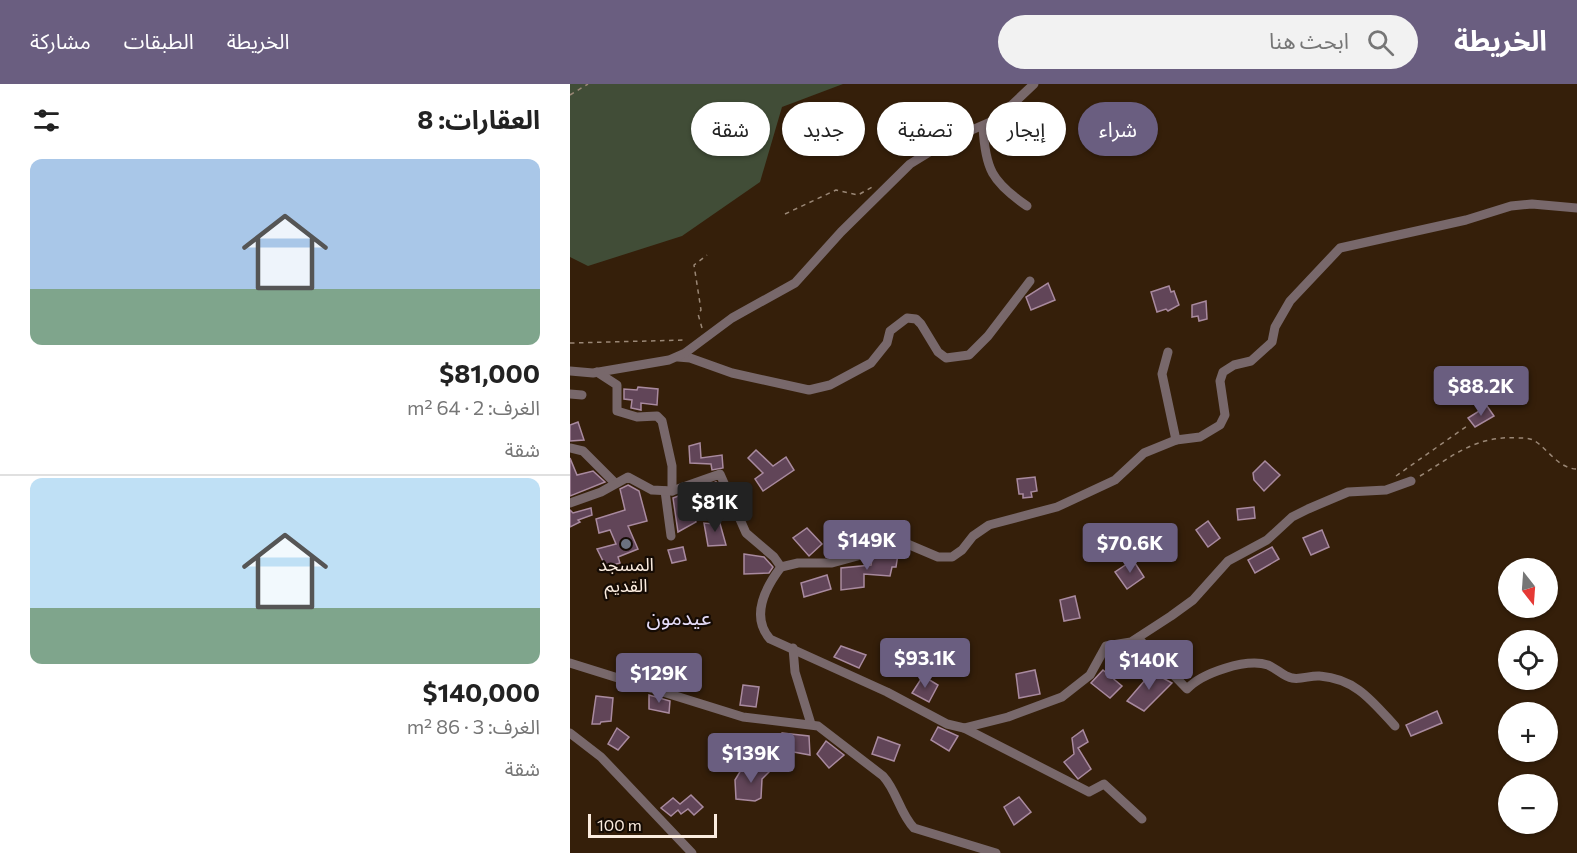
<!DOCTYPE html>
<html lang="ar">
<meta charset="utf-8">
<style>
body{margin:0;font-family:Commissioner,"Noto Sans Arabic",sans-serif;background:#f2f2f2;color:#222;direction:rtl;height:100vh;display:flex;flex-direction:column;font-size:22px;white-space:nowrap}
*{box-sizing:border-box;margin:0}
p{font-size:20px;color:#767676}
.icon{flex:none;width:33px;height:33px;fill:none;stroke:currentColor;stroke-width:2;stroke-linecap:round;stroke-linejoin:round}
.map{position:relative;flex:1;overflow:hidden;direction:ltr}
.drawer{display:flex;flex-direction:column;background:#fff;width:570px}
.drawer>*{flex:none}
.banner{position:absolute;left:18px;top:18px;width:570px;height:54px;direction:rtl;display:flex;gap:12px}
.needle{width:39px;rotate:163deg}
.buttons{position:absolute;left:928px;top:474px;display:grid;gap:12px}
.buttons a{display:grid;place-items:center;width:60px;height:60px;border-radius:50%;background:#fff;box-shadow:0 2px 4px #0004;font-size:30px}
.scale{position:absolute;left:18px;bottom:15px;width:129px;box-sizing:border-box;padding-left:6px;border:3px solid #fbecdf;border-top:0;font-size:16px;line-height:21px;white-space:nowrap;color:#fbecdf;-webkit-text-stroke:4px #150b04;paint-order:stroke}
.price{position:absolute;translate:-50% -51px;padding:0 14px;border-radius:6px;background:#6a5e80;color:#fff;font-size:20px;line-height:39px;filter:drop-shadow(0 2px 3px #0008)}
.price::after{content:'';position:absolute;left:50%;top:36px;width:18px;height:14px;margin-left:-9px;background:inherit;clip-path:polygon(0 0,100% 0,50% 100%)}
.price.active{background:#222;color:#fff}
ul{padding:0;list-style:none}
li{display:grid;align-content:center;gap:12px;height:318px;padding:0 30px}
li+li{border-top:2px solid #e0e0e0}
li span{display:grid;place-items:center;height:186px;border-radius:12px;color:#555}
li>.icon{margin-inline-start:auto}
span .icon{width:108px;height:108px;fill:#fffc;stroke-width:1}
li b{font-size:26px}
h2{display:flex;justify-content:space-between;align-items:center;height:72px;padding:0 30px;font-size:26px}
.chip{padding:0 21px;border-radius:27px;background:#fff;box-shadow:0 2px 4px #0004;font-size:21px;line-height:54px}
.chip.active{background:#6a5e80;color:#fff}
header{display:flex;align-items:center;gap:36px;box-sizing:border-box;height:84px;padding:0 30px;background:#6a5e80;color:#fff}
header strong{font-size:28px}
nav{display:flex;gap:33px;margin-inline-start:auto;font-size:21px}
.search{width:420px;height:54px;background:#f2f2f2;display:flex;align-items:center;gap:15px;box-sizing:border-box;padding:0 21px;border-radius:33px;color:#767676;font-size:22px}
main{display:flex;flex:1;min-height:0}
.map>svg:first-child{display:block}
.green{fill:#414d37}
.building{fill:#614558;stroke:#a98a9f;stroke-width:1.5}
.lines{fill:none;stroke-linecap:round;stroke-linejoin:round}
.path{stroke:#9a8776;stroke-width:1.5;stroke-dasharray:4.5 4.5;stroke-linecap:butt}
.minor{stroke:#78686b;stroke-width:9}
.worship-dot{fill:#6b7280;stroke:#150b04;stroke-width:2}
.labels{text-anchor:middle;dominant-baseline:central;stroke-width:4.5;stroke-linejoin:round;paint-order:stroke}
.poi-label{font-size:18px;fill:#fbecdf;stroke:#150b04}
.quarter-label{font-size:21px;fill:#e5dcf9;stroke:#150b04}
</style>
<header>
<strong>الخريطة</strong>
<div class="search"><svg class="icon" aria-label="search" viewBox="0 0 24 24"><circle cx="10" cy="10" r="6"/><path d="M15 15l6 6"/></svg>ابحث هنا</div>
<nav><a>الخريطة</a><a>الطبقات</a><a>مشاركة</a></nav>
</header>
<main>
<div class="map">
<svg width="1007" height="769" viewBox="0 0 1007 769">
<rect width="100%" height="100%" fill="#351f0a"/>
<polygon class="green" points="0,0 273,0 212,23 190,98 112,152 18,182 0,173"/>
<g class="building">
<polygon points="478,199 485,216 461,226 456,213"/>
<polygon points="599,202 601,208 604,207 609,221 598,227 596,225 587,228 581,208"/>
<polygon points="636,217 637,235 629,237 628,232 622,233 622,221"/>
<polygon points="68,303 88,305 87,321 71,319 71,326 61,324 62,316 54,315 54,305 67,306"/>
<polygon points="917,322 924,332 905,343 898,334"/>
<polygon points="8,338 14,356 0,357 0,341"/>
<polygon points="130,359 131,374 152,371 153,384 142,386 141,380 120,379 119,362"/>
<polygon points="186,366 203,382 216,373 224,386 193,407 185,395 193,389 178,374"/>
<polygon points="0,374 7,391 23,387 35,398 0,412"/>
<polygon points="695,377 710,391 694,407 684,396 683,389"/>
<polygon points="465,393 467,407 461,408 462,413 453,414 453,410 449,410 447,395"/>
<polygon points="146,398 150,408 132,416 129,410 117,414 126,438 108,448 103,414"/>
<polygon points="58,401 69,407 77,437 58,442 68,465 48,473 50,479 36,483 27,465 46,460 40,446 29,449 26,435 55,426 50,405"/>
<polygon points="684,423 685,434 668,436 667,425"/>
<polygon points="21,424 22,431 8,436 10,438 0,443 0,426 3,429"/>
<polygon points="147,429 156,461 138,462 134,439 144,440 141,431"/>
<polygon points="638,437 650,454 638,463 626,446"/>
<polygon points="237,444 252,460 239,472 223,454"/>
<polygon points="752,446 759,463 741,471 733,454"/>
<polygon points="272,450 284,462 270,470 259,461"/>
<polygon points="113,463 116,476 102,479 98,466"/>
<polygon points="702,463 709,475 685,489 678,476"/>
<polygon points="174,470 194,473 203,483 199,489 174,490"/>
<polygon points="320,470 328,470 326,483 322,483 320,492 294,490 294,503 271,506 271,484 301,481 302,475"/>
<polygon points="563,476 574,493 557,505 545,488"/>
<polygon points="257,491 261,505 234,513 231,499"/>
<polygon points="505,512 510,534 494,537 490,516"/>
<polygon points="271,562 296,571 289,584 264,573"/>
<polygon points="555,566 569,571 563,585 542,577 546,567"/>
<polygon points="465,586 470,610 449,614 446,590"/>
<polygon points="533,586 552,602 540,614 521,599"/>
<polygon points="582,588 602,599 574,627 557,617"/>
<polygon points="353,592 368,601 359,618 342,609"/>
<polygon points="173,601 189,603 186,623 170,621"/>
<polygon points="79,611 100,617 99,629 79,625"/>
<polygon points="26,612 43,614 41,637 31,638 30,640 22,640"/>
<polygon points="867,627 872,639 841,652 836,641"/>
<polygon points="368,643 388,652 379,667 361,656"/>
<polygon points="47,644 59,653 48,666 38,660"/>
<polygon points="513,646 518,658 508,664 521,685 508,695 494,678 504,670 502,654"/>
<polygon points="212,649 239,652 240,671 207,665"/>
<polygon points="308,653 330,661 324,677 302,670"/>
<polygon points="256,657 274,671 259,684 247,670"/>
<polygon points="207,680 192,695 191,714 185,717 166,715 165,696 171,686 190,686 192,683"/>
<polygon points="121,711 133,723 124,731 118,725 111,730 108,726 101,732 91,724 103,714 110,720"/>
<polygon points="449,713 461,728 444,741 434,723"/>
</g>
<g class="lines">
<g class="path">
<polyline points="0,11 18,0"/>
<polyline points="215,130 266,106 288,111 304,102"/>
<polyline points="132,244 128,230 131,226 124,181 137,171"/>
<polyline points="0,259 116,256"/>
<polyline points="826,392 897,342"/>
<path d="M850,392C883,372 906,351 948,354C957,354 962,354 969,360C980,369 991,385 1007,385"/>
</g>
<g class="minor">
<path d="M413,42C415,85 422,98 457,122"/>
<polyline points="108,273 120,274 162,289 239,306 260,301 301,279 317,259 320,247 337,234 346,235 351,240 368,268 376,274 399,271 418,252 460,197"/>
<polyline points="0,287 23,289 99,276 115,269 162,234 225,199 271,148 340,80 379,56 427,35 464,0"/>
<polyline points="27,288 47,301 47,327 67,333 87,332 92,337 102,382 102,407"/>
<polyline points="0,310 12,311"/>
<polyline points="606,356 630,353 650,341 655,331 650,297 653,288 664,281 681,277 702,258 705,243 720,217 770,164 896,136 941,122 962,120 1007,124"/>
<polyline points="0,364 13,367 45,399"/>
<polyline points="95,407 101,452"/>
<path d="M0,419L31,408L58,393L82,406L102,407L150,390L176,449L204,473L211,483C195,504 180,532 200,555L317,608L377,640L394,644L438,633L492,613L520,591L536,562L561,558L601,532L623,516L658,477L697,456L722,433L738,425L778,408L816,406L841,397"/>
<polyline points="211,483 228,479 262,479 335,459 368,473 382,473 392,466 403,452 419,441 487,423 545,396 574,369 606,356 592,290 598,268"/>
<path d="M568,554L617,605C632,589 676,574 698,581C706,584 714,593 722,594C731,596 741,591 750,592C786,595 802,617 825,642"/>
<polyline points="223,564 225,588 241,640"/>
<path d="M0,579L173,633L248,642L313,692C327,707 330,730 344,744L426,769"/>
<polyline points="394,644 519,708 534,700 572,735"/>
<polyline points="0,649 31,673 122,769"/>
</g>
</g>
<circle class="worship-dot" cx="56" cy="460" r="6"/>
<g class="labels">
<g class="poi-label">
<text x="56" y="480">المسجد<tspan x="56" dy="21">القديم</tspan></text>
</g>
<g class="quarter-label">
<text x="109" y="532">عيدمون</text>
</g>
</g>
</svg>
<div class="buttons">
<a><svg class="needle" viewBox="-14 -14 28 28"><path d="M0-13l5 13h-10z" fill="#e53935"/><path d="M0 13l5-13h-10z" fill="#767676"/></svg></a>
<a><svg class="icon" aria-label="locate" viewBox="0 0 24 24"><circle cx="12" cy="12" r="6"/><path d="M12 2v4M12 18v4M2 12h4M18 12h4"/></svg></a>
<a>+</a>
<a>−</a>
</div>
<div class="scale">100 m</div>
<b class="price" style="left:911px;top:333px">$88.2K</b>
<b class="price active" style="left:145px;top:449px">$81K</b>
<b class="price" style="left:297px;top:487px">$149K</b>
<b class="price" style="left:560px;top:490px">$70.6K</b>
<b class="price" style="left:355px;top:605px">$93.1K</b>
<b class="price" style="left:579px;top:607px">$140K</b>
<b class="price" style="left:89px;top:620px">$129K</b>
<b class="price" style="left:181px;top:700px">$139K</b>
<div class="banner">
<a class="chip active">شراء</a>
<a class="chip">إيجار</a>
<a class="chip">تصفية</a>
<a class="chip">جديد</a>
<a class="chip">شقة</a>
</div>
</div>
<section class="drawer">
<h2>العقارات: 8<svg class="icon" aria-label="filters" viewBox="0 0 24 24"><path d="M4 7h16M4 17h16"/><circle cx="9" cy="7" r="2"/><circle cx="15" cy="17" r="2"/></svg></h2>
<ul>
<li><span style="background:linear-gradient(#a9c7e8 70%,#7fa58c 0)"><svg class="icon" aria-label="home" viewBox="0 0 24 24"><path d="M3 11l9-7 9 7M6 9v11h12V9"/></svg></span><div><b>$81,000</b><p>الغرف: 2 · 64 m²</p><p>شقة</p></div></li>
<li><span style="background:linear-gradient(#bfe0f5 70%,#7fa58c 0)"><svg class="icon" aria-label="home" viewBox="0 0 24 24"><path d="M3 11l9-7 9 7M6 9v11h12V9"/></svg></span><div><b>$140,000</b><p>الغرف: 3 · 86 m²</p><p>شقة</p></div></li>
</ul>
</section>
</main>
